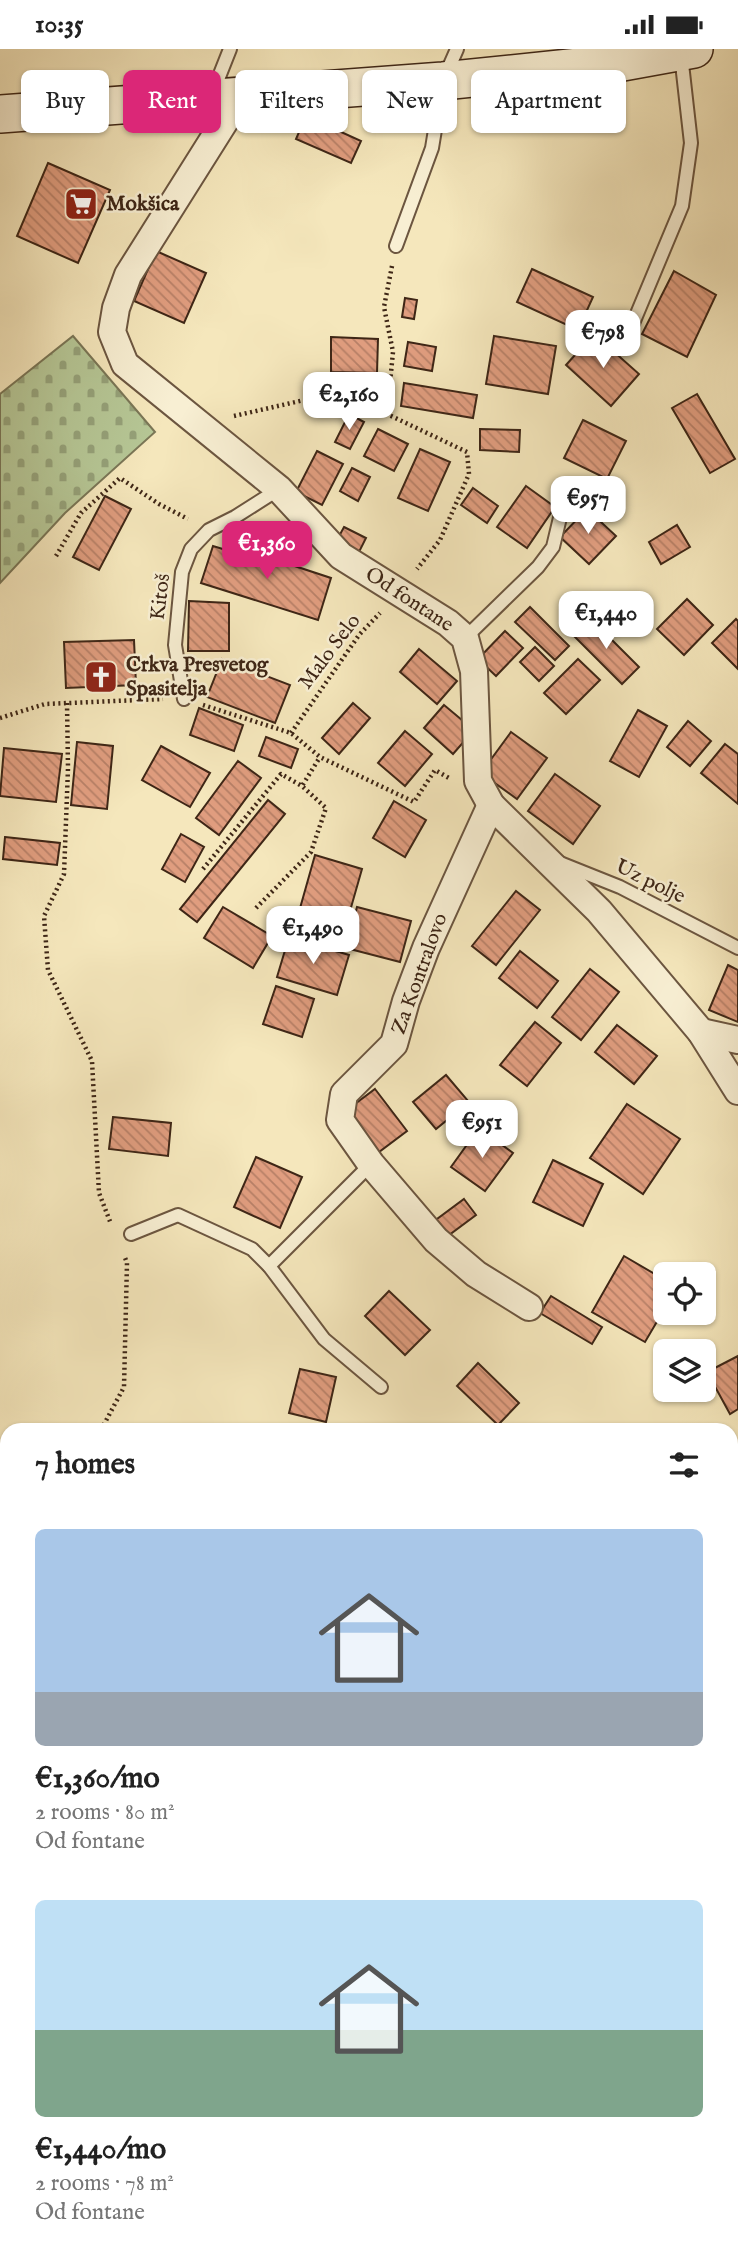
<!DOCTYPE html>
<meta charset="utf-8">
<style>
body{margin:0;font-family:"IM FELL English",serif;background:#f2f2f2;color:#222;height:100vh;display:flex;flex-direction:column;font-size:26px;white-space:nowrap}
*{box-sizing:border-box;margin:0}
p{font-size:23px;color:#767676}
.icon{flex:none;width:38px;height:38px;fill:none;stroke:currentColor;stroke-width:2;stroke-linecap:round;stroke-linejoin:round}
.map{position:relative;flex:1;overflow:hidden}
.side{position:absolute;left:0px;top:1374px;width:738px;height:842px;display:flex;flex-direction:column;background:#fff;border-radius:21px 21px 0 0;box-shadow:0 2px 5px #0004}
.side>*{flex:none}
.hud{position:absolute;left:21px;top:21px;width:696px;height:63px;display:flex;gap:14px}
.fabs{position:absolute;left:653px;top:1213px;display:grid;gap:14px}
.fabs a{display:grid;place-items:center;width:63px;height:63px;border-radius:10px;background:#fff;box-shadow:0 2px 5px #0004;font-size:35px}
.price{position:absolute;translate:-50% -60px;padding:0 16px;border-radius:14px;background:#fff;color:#222;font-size:23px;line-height:46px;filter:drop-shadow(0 2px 4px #0008)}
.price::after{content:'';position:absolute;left:50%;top:42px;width:21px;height:16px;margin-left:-10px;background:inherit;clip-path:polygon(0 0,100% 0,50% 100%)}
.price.active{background:#db2777;color:#fff}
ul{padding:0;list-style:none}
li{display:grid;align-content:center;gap:14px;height:371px;padding:0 35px}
li span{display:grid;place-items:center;height:217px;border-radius:10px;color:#555}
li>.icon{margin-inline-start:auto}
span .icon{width:126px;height:126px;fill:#fffc;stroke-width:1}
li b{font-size:30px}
h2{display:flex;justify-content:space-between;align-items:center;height:84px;padding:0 35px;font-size:30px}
.pill{padding:0 24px;border-radius:10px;background:#fff;box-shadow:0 2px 5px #0004;font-size:24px;line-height:63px}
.pill.active{background:#db2777;color:#fff}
.status{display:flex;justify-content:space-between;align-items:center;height:49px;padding:0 35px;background:#fff;direction:ltr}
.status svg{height:19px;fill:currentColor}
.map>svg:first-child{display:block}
.cemetery{fill:url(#cemetery-stones);stroke:#7a7656;stroke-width:2}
.building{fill:url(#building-back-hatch);stroke:#3e2616;stroke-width:2}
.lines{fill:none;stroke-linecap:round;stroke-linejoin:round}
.lane-casing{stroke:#6c5640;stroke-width:16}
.street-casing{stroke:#6c5640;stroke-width:30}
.secondary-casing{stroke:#3e2616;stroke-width:40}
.path{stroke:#3e2616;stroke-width:4.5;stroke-dasharray:2 3.5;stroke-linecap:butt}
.lane{stroke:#f8efd3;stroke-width:12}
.street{stroke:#f8efd3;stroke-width:26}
.secondary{stroke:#f8efd3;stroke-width:37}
.labels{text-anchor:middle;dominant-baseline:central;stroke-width:5;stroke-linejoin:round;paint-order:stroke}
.poi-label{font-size:21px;font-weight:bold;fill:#3e2616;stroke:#f8efd3;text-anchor:start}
.street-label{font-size:21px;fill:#3e2616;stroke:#f8efd3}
</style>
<div class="status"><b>10:35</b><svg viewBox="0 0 49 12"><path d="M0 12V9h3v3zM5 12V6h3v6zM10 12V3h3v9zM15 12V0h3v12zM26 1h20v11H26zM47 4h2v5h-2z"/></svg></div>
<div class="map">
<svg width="738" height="2215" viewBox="0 0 738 2215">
<defs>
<pattern id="cemetery-stones" width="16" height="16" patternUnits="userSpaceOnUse" patternTransform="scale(1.75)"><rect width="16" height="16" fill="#b6c796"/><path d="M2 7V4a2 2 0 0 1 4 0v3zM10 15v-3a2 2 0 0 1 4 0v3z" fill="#95a179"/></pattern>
<pattern id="building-back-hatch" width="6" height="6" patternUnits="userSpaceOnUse" patternTransform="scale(1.75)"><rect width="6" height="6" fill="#e09d7f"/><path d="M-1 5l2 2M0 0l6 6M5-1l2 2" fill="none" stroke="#b78067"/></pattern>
</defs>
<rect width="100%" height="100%" fill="#f5e7bc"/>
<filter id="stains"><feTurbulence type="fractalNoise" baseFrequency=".00286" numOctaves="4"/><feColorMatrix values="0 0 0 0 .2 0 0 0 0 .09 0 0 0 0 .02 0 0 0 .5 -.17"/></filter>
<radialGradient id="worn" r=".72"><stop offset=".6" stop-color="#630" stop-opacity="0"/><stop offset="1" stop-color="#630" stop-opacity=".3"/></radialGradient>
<polygon class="cemetery" points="73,287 155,383 65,464 0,534 0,345"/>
<g class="building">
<polygon points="306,67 361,92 351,114 296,90"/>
<polygon points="48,114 110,141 78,214 17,187"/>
<polygon points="156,202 206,224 184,274 134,252"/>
<polygon points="532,220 593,248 578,281 517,253"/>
<polygon points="674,222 716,246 687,308 642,285"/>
<polygon points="405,249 417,251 414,270 402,268"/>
<polygon points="594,285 639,325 611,357 566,316"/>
<polygon points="494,287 556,297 548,345 486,335"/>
<polygon points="331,288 378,290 377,324 331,323"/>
<polygon points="408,293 436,298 432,322 404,317"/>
<polygon points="404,334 477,346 473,369 401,357"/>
<polygon points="697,345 735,410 710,424 672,359"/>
<polygon points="349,365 364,373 350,400 335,393"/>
<polygon points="583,371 626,392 607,430 564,409"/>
<polygon points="378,380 408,395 394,422 364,407"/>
<polygon points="480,380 520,381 519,403 480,401"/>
<polygon points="420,400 450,413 428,462 398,449"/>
<polygon points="317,402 343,415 322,456 296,443"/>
<polygon points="352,419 370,428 358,452 340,442"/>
<polygon points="526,437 555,458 527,499 497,478"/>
<polygon points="473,439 498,457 487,474 461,456"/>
<polygon points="105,447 131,460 99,521 73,508"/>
<polygon points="587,460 616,487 589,515 560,488"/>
<polygon points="677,476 690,498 661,515 649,493"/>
<polygon points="344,478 366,489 359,503 337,491"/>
<polygon points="228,495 331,529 318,571 201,534 213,497 226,501"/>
<polygon points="687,550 713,576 684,606 657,580"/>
<polygon points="189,552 229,554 229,602 188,602"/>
<polygon points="530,558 569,597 555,611 515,573"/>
<polygon points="591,570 639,618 622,635 574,587"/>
<polygon points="736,570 738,572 738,620 712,594"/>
<polygon points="505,582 523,599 496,627 478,610"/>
<polygon points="134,591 136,636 66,639 64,593"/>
<polygon points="535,598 554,617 539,632 520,613"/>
<polygon points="419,600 457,632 437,655 400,623"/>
<polygon points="222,610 290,636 275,674 207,648"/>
<polygon points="578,610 600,631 566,665 544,644"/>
<polygon points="353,654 370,669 339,705 322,689"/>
<polygon points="444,656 474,681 453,705 424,679"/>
<polygon points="199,659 243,676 234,702 190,686"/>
<polygon points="638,661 667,677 639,728 610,712"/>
<polygon points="688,672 711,692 690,717 667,698"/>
<polygon points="405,682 432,705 405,737 378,714"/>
<polygon points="511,683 547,709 517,750 481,724"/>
<polygon points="266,688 298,700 291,719 259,707"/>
<polygon points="77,693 113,697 107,760 71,756"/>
<polygon points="725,695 738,705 738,755 701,724"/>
<polygon points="161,697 210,724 190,758 142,731"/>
<polygon points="4,699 62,705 56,753 0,747"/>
<polygon points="238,712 261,729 219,786 196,769"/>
<polygon points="555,725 600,757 573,795 528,762"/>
<polygon points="268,751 285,765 197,873 180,860"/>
<polygon points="394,752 426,771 405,808 373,789"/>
<polygon points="181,785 204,798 185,833 162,820"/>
<polygon points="5,788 60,794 57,816 3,810"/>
<polygon points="315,806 362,820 342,890 295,877"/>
<polygon points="516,842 540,861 496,916 472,897"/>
<polygon points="223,858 272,887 253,919 204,889"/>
<polygon points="357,858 411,872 400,913 346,899"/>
<polygon points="289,888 349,906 337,946 277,928"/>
<polygon points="520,902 558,932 537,959 499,929"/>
<polygon points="728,916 738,921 738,973 709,961"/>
<polygon points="590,920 619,943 581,991 552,968"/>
<polygon points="276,937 314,950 302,988 263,975"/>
<polygon points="535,973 561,994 527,1037 500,1016"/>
<polygon points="617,976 657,1007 634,1035 595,1003"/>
<polygon points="446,1026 469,1053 436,1080 413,1053"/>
<polygon points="375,1040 407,1082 379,1103 347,1061"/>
<polygon points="627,1055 680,1090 643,1145 590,1109"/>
<polygon points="113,1068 171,1074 168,1107 109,1100"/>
<polygon points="479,1079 513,1104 485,1142 451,1118"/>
<polygon points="256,1108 302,1128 280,1179 234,1158"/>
<polygon points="553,1111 603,1135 583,1177 533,1153"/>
<polygon points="464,1150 476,1166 445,1189 433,1173"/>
<polygon points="624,1207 665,1231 665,1259 645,1293 592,1263"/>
<polygon points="389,1242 430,1281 405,1306 365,1267"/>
<polygon points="551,1247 602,1278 592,1295 540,1264"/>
<polygon points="738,1307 738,1360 730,1365 707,1323"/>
<polygon points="478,1314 519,1354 498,1376 457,1337"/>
<polygon points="300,1320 336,1328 326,1373 289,1364"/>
</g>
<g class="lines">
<defs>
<g id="lane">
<polyline points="213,43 230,0"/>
<polyline points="396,197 432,99 443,32 457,0"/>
<polyline points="629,284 682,157 691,94 681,6"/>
<polyline points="465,589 538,518 553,498 568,435"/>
<polyline points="184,650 175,596 182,523 191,500 209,481 235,468 279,440"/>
<polyline points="560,814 620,838 738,899"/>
<polyline points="131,1185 178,1166 252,1200 269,1217 324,1290 381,1338"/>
<polyline points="269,1217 371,1115"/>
</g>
<g id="street">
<polyline points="240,48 128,226 116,259 112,283 125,315 279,440 341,507 448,574 465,589 474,622 478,732 491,756 599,862 701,983 738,1042"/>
<polyline points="491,756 426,899 406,952 394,995 344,1045 340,1071 371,1115 436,1191 476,1225 529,1258"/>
<polyline points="701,983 738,991"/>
</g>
<polyline id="secondary" points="0,65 443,32 617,14 694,0"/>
</defs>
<use href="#lane" class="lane-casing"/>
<use href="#street" class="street-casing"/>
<use href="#secondary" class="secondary-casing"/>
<g class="path">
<polyline points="392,217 384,258 393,303 387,365 467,403 469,425 440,491 417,520"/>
<polyline points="234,367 322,347 389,348"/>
<polyline points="56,507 81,464 120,429 159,455 188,470"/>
<polyline points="67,654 68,719 64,825 44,867 48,921 92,1012 99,1144 111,1175"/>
<polyline points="203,656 291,684 320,708 414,753 435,721 449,729"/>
<polyline points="0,669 45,655 163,650"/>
<polyline points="291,684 359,586 380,564"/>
<polyline points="203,820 281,725 302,737 320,708"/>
<polyline points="256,859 311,803 326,759 302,737"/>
<polyline points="101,1381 124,1338 127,1214 124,1206"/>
<polyline points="0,1643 7,1600"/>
</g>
<use href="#lane" class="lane"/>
<use href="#street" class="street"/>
<use href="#secondary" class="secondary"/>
</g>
<defs>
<symbol id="supermarket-square" viewBox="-11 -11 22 22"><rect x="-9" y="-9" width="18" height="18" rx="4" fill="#8f2418" stroke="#f8efd3"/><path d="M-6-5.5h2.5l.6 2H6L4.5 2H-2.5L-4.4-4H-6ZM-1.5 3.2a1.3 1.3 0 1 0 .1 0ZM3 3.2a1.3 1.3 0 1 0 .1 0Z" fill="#fff"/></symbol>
<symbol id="church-square" viewBox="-11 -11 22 22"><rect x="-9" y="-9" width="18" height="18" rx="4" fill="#8f2418" stroke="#f8efd3"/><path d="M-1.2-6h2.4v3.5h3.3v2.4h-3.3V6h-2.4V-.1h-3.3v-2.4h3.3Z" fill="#fff"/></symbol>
</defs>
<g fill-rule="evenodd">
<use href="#supermarket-square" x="62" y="136" width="38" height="38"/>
<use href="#church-square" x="82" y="609" width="38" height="38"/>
</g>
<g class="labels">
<g class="poi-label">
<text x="106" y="155">Mokšica</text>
<text x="126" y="616">Crkva Presvetog<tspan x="126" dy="24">Spasitelja</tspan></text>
</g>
<g class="street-label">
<text transform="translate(161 548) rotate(-83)">Kitoš</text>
<text transform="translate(409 551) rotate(33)">Od fontane</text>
<text transform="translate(330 603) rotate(-53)">Malo Selo</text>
<text transform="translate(650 833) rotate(26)">Uz polje</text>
<text transform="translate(420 925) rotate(-70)">Za Kontralovo</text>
</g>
</g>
<rect width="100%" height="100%" filter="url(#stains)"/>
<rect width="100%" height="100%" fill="url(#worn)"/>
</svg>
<div class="fabs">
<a><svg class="icon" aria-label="locate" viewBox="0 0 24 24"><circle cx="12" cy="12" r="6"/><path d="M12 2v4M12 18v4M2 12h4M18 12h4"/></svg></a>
<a><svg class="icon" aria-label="layers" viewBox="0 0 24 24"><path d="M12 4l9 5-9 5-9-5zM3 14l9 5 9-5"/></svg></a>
</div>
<b class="price" style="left:603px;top:321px">€798</b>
<b class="price" style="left:349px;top:383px">€2,160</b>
<b class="price" style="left:588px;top:487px">€957</b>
<b class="price active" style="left:267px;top:532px">€1,360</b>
<b class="price" style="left:606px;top:602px">€1,440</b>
<b class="price" style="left:313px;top:917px">€1,490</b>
<b class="price" style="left:482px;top:1111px">€951</b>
<div class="hud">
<a class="pill">Buy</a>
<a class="pill active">Rent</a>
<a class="pill">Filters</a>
<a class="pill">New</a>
<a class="pill">Apartment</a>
</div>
<section class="side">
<h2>7 homes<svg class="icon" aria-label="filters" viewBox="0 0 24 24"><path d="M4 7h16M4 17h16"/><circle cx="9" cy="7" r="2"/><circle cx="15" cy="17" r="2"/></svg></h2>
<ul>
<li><span style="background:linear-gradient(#a9c7e8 75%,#9aa5b1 0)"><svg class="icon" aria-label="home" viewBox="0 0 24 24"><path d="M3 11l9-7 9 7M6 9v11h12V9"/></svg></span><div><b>€1,360/mo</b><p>2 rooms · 80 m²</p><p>Od fontane</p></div></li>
<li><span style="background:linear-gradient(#bfe0f5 60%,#7fa58c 0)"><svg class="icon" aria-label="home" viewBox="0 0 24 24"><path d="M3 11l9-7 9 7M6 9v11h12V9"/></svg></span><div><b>€1,440/mo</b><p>2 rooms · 78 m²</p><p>Od fontane</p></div></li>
</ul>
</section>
</div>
